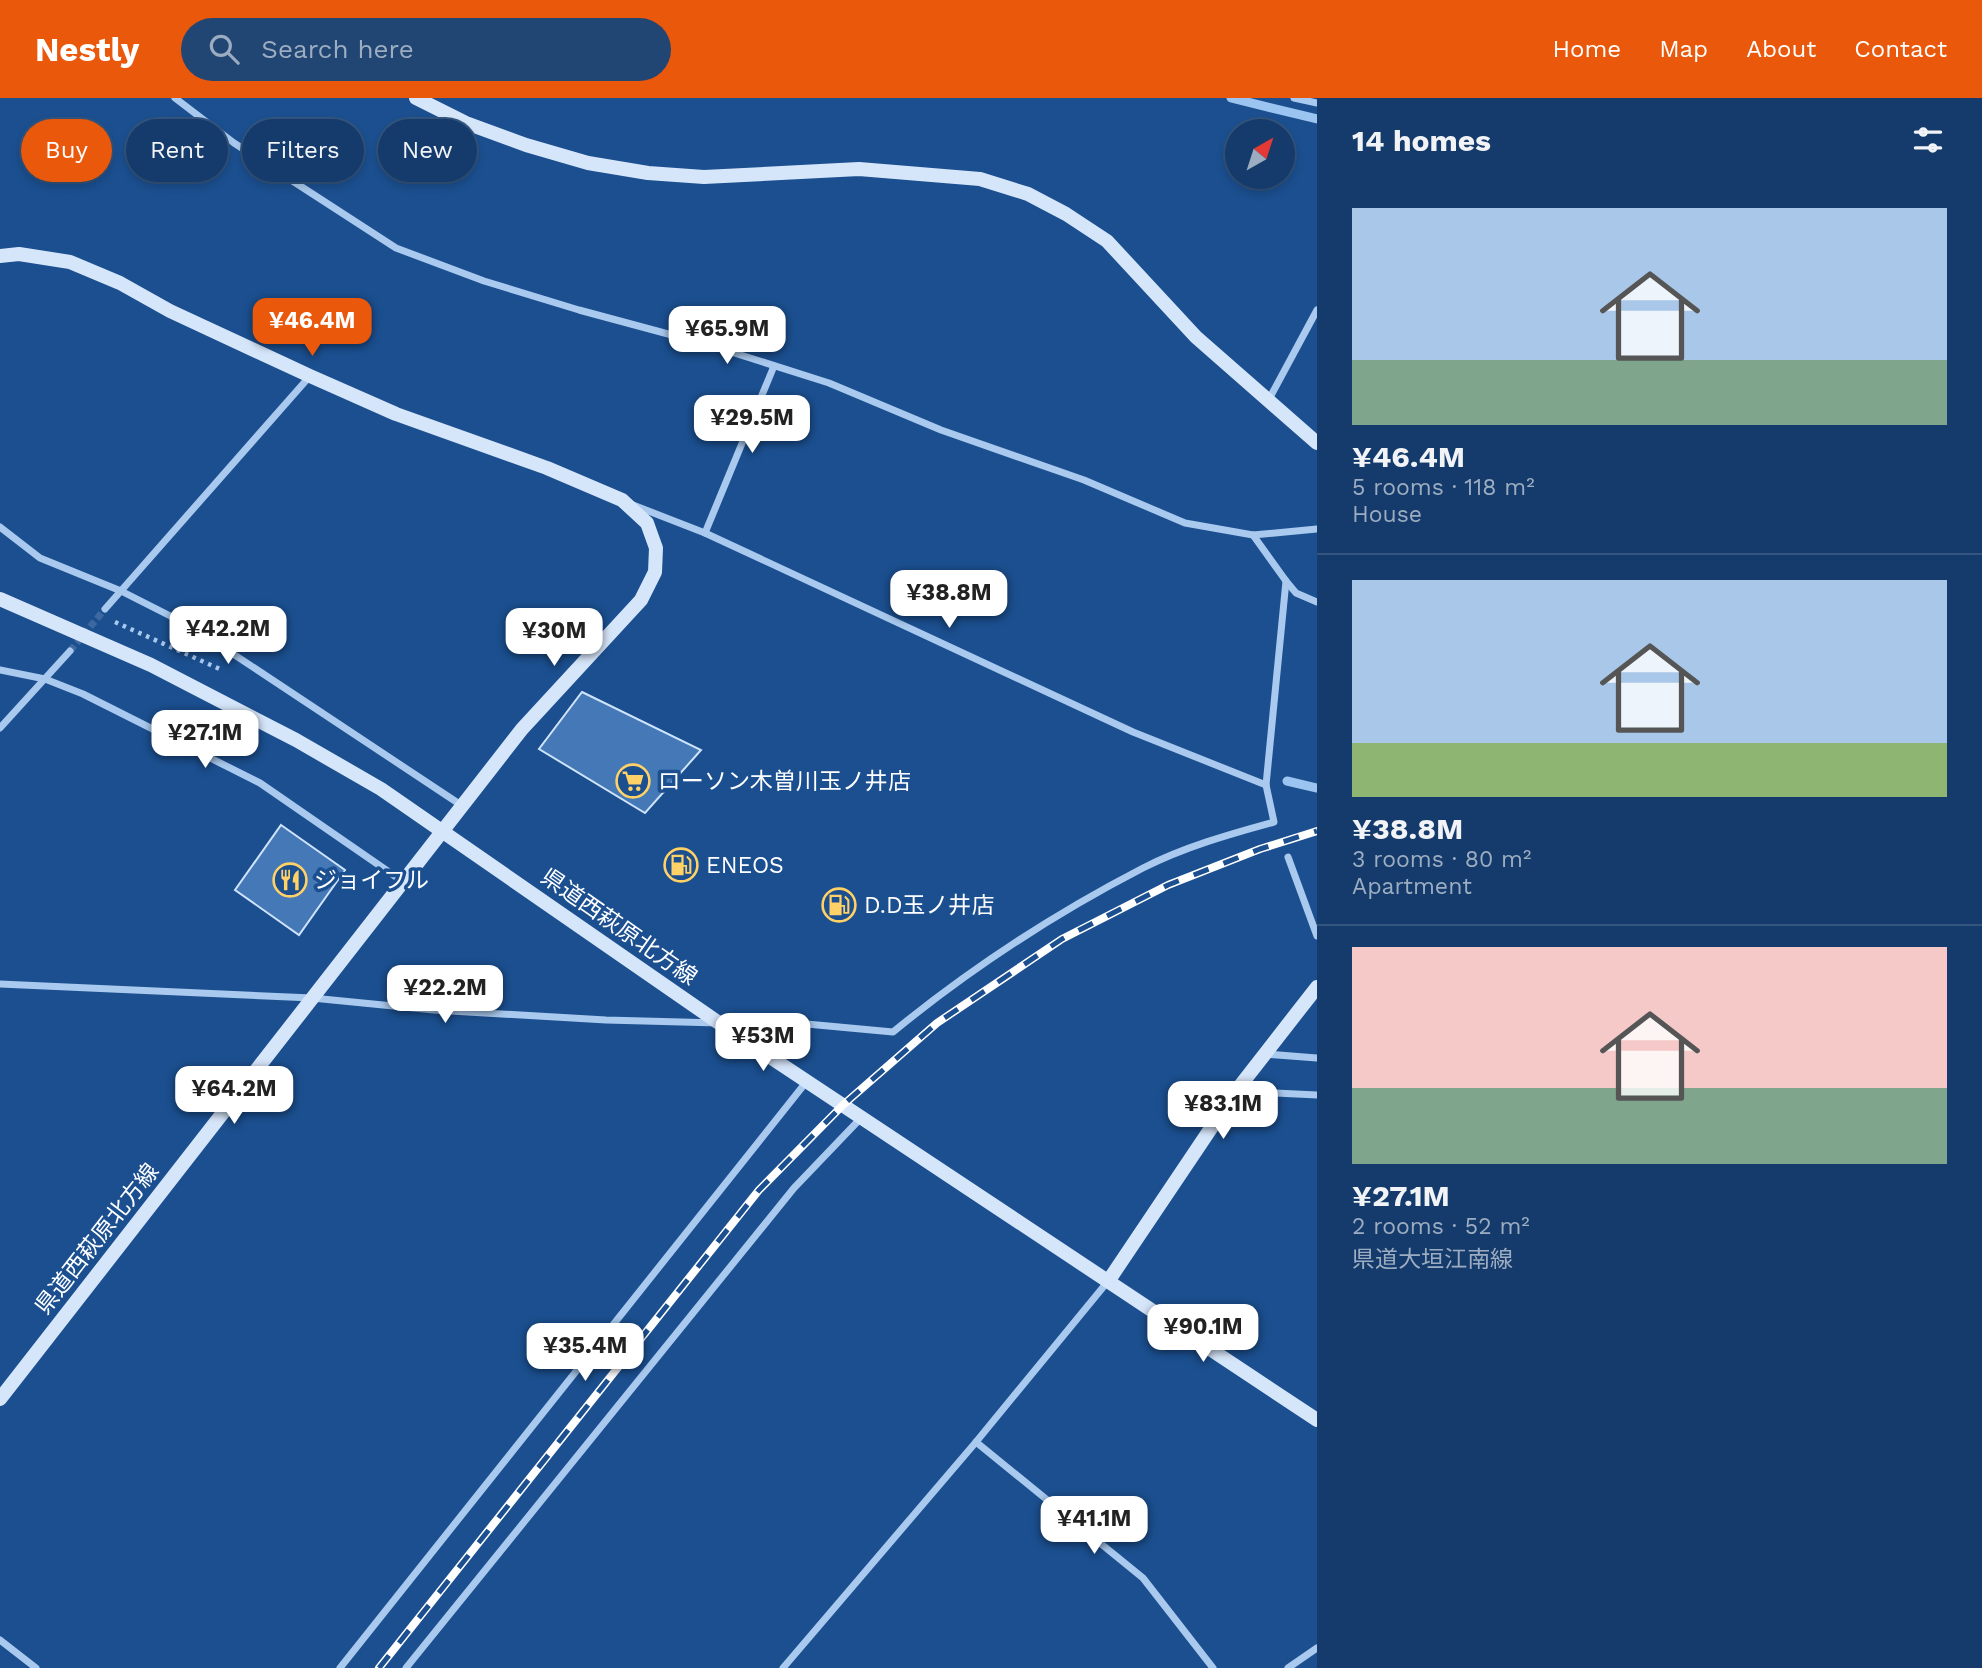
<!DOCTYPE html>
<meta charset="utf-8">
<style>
body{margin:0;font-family:"Work Sans","Noto Sans JP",sans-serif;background:#214673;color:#f1f3f6;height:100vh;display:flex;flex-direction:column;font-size:26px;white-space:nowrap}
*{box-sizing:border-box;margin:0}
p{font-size:23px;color:#9dadc1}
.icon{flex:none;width:38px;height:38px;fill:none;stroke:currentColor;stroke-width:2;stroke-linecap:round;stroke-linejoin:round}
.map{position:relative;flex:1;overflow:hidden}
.details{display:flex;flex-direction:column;background:#143b6b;width:665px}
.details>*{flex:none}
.top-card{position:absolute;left:21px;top:21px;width:665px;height:63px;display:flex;gap:14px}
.needle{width:46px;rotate:39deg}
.controls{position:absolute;left:1225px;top:21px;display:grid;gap:14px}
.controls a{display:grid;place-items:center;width:70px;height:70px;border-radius:50%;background:#143b6b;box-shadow:0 4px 10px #0003,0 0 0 2px #33557e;font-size:35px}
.price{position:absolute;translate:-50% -60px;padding:0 16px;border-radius:14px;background:#fff;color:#222;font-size:23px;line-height:46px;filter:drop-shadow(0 2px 4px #0008)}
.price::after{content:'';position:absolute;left:50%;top:42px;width:21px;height:16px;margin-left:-10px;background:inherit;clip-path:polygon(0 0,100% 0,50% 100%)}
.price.on{background:#ea580c;color:#fff}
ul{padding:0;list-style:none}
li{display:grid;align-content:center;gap:14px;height:371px;padding:0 35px}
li+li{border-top:2px solid #33557e}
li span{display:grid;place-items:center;height:217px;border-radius:0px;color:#555}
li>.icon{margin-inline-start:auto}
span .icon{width:126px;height:126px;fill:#fffc;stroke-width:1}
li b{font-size:30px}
h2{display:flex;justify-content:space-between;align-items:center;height:84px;padding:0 35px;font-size:30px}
.chip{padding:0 24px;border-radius:32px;background:#143b6b;box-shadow:0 4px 10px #0003,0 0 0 2px #33557e;font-size:24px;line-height:63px}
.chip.on{background:#ea580c;color:#fff}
header{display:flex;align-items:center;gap:42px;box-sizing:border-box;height:98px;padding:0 35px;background:#ea580c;color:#fff}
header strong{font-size:33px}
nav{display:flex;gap:38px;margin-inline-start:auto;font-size:24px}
.search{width:490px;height:63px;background:#214673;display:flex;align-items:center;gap:18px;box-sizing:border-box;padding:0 24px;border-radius:38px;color:#9dadc1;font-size:26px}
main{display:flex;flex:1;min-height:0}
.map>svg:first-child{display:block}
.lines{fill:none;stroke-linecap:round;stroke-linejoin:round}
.stream{stroke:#9cc4f0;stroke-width:9}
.building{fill:#4478b7;stroke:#cfe3fa;stroke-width:2}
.street-tunnel{stroke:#3d69a0;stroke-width:7;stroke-dasharray:7 3.5;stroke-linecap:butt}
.path{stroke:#a9c9ee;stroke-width:4.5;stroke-dasharray:3.5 5;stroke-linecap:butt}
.street{stroke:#a9c9ee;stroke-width:7}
.secondary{stroke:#d6e6fa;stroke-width:14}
.rail-casing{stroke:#fff;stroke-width:8}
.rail{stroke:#1b4f8f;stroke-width:5;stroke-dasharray:16;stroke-linecap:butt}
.labels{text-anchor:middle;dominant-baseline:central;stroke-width:7;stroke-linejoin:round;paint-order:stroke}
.poi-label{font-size:23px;fill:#fff;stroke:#1b4f8f;text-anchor:start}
.street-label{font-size:23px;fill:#fff;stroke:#1b4f8f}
</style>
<header>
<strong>Nestly</strong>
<div class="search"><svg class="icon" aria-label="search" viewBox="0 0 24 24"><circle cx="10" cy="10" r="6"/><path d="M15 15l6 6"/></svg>Search here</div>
<nav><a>Home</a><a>Map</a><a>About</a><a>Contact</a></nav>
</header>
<main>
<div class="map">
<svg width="1317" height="1570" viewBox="0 0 1317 1570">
<rect width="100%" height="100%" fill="#1b4f8f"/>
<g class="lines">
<g class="stream">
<polyline points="1231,0 1317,21"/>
<polyline points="1287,683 1317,690"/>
</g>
</g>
<g class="building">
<polygon points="582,594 701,652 645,715 539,651"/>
<polygon points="281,727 345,772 299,837 235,792"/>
</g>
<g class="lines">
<polyline class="street-tunnel" points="70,553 105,511"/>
<polyline class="path" points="115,524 222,572"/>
<g class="street">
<polyline points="175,0 234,45 396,150 484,183 579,212 709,247 829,285 941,332 1084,382 1185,425 1253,437 1317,431"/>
<polyline points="1294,0 1317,5"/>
<polyline points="1268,303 1317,212"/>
<polyline points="633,407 705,435 1133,634 1266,687"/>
<polyline points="0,429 40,460 121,493 194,530 461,707"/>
<polyline points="705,435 774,268"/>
<polyline points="1286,483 1296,495 1317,504"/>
<polyline points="105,511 310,278"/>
<polyline points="0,572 45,581 83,596 260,685 402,783"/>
<polyline points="0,630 70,553"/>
<polyline points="1288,759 1317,838"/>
<path d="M0,886L312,900L434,912L606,922L719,925L785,924L893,934C970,871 1054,816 1143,770C1184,749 1230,736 1274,724L1266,687L1286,483L1253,437"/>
<polyline points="1265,956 1317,960"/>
<polyline points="1237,993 1317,997"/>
<polyline points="976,1344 1143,1480 1213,1570"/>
<polyline points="0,1542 36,1570"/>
<polyline points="340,1570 807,983"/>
<polyline points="406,1570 794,1090 861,1020"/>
<polyline points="783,1570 976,1344 1109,1182"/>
<polyline points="1288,1570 1317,1550"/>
</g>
<g class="secondary">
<polyline points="416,0 466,25 526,47 588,65 648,75 704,79 859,71 980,81 1028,96 1066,116 1107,143 1196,239 1317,345"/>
<polyline points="0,158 19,156 70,164 120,185 170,213 310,278 396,316 547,370 622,402 647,425 656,450 655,474 641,502 522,631 0,1301"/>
<polyline points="0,501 151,567 296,642 381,691 719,925 1317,1322"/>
<polyline points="1109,1182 1236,993 1317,889"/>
</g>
<defs>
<polyline id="rail" points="379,1570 759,1092 843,1007 937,925 1062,841 1168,787 1260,751 1317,733"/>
</defs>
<use href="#rail" class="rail-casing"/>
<use href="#rail" class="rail"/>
</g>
<defs>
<symbol id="supermarket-ring" viewBox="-11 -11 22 22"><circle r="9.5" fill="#1b4f8f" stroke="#ffd166" stroke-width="1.5"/><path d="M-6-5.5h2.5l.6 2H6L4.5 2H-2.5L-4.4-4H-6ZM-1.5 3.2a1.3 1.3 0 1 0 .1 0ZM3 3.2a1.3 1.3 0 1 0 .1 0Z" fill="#ffd166"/></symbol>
<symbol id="fuel-ring" viewBox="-11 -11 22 22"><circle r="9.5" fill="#1b4f8f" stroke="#ffd166" stroke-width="1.5"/><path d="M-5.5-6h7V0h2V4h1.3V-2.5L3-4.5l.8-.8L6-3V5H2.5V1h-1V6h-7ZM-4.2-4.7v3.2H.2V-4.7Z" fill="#ffd166"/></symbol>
<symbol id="restaurant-ring" viewBox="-11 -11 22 22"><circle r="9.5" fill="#1b4f8f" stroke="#ffd166" stroke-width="1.5"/><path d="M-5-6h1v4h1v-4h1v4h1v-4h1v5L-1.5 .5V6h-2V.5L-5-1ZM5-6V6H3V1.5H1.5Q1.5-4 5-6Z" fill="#ffd166"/></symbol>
</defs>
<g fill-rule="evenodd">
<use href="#supermarket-ring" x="614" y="664" width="38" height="38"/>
<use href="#fuel-ring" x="662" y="748" width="38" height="38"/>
<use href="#restaurant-ring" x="271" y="763" width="38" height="38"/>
<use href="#fuel-ring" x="820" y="788" width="38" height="38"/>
</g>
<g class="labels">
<g class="poi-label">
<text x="658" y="683">ローソン木曽川玉ノ井店</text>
<text x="706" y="767">ENEOS</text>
<text x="314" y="782">ジョイフル</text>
<text x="864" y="807">D.D玉ノ井店</text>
</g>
<g class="street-label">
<text transform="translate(619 829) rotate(35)">県道西萩原北方線</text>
<text transform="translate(97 1141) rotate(-52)">県道西萩原北方線</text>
</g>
</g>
</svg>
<div class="controls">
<a><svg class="needle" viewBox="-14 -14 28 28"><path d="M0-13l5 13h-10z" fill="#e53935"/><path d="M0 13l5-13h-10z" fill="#9dadc1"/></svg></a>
</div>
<b class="price on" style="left:312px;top:260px">¥46.4M</b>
<b class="price" style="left:727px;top:268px">¥65.9M</b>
<b class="price" style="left:752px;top:357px">¥29.5M</b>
<b class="price" style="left:949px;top:532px">¥38.8M</b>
<b class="price" style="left:228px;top:568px">¥42.2M</b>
<b class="price" style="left:554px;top:570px">¥30M</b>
<b class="price" style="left:205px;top:672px">¥27.1M</b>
<b class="price" style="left:445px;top:927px">¥22.2M</b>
<b class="price" style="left:763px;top:975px">¥53M</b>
<b class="price" style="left:234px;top:1028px">¥64.2M</b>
<b class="price" style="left:1223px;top:1043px">¥83.1M</b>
<b class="price" style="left:1203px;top:1266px">¥90.1M</b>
<b class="price" style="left:585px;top:1285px">¥35.4M</b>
<b class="price" style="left:1094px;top:1458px">¥41.1M</b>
<div class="top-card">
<a class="chip on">Buy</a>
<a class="chip">Rent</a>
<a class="chip">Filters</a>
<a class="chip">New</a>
</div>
</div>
<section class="details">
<h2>14 homes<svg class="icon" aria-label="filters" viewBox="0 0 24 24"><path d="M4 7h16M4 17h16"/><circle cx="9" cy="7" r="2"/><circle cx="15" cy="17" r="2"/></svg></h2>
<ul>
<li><span style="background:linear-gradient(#a9c7e8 70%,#7fa58c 0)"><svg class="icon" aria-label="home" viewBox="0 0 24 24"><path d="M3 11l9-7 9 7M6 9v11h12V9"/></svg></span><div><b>¥46.4M</b><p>5 rooms · 118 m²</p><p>House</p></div></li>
<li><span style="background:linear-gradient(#a9c7e8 75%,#8fb573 0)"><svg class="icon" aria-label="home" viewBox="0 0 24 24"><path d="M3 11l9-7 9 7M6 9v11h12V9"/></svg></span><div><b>¥38.8M</b><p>3 rooms · 80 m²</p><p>Apartment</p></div></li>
<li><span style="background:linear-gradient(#f6c9c9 65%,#7fa58c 0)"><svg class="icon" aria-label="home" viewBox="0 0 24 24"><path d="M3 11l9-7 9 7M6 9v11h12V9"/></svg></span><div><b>¥27.1M</b><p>2 rooms · 52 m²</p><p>県道大垣江南線</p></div></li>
</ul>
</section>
</main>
